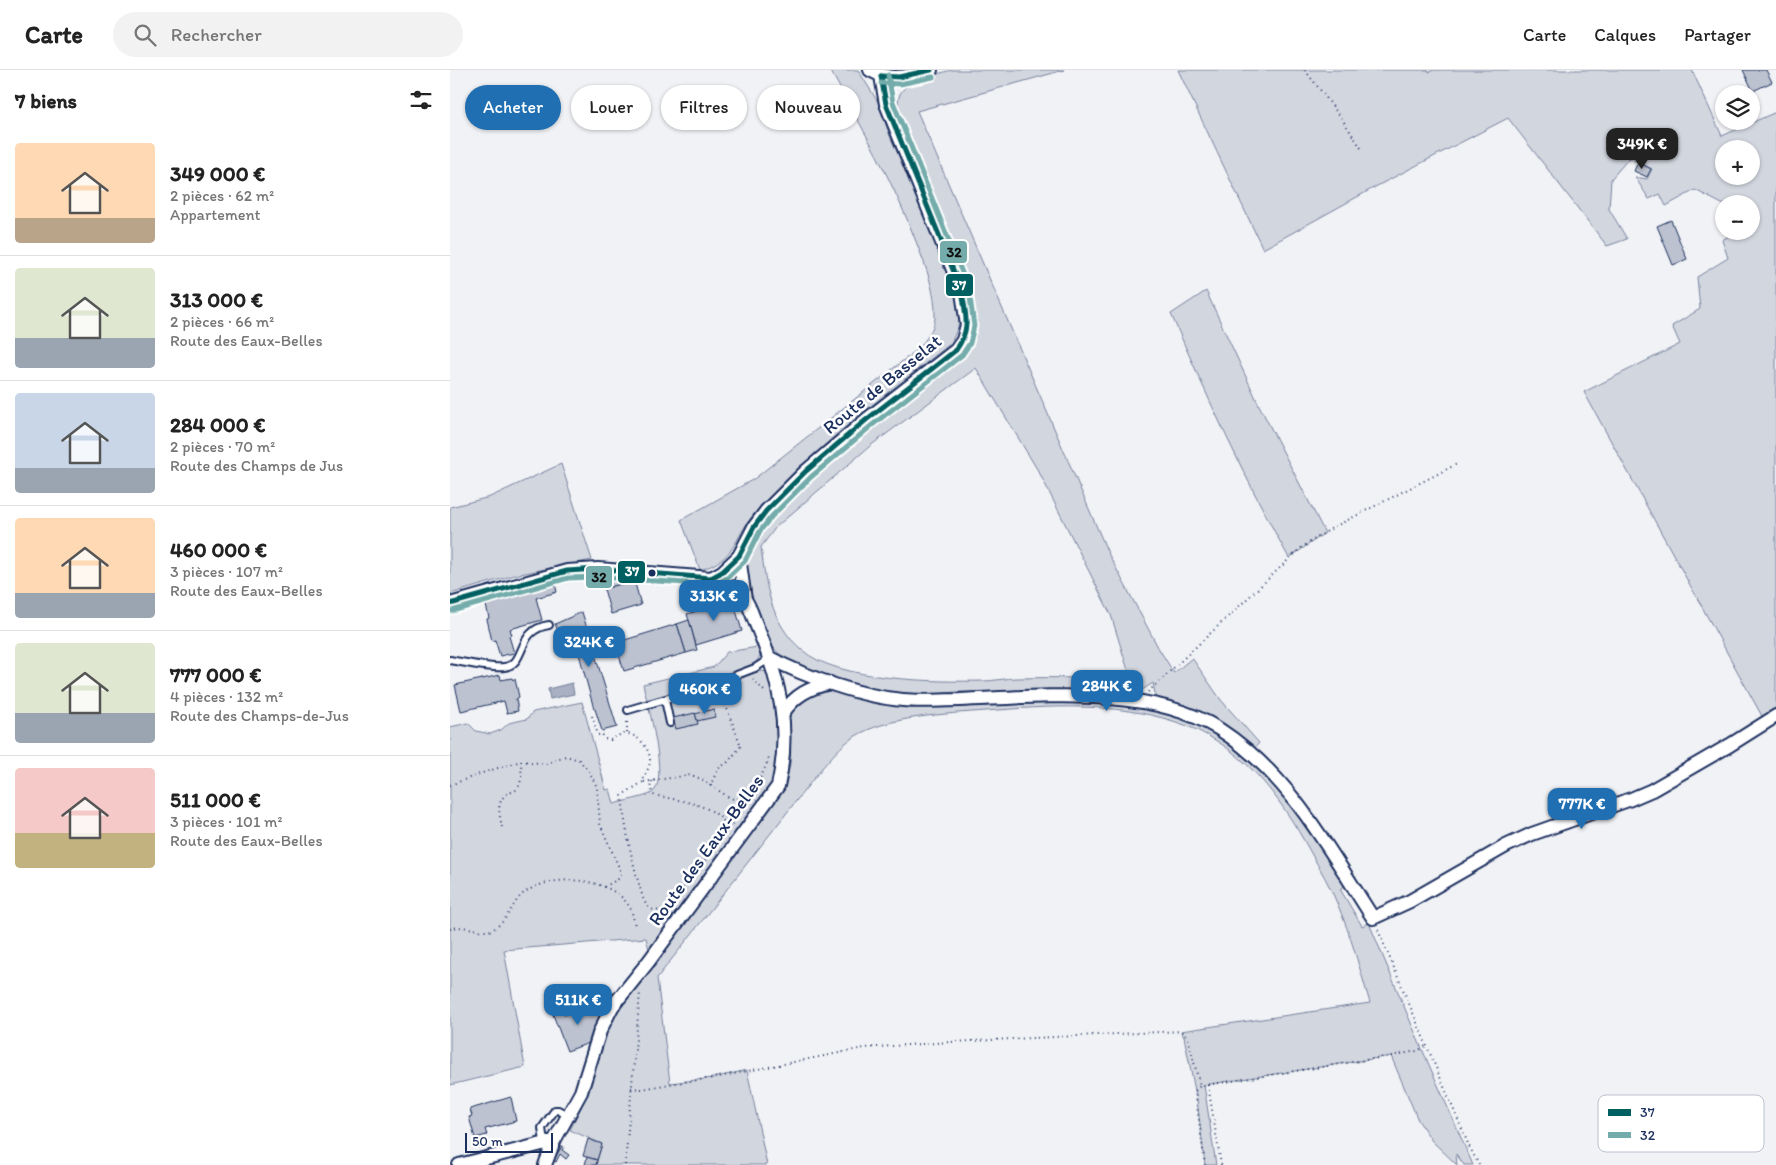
<!DOCTYPE html>
<html lang="fr">
<meta charset="utf-8">
<style>
body{margin:0;font-family:Itim,sans-serif;background:#f2f2f2;color:#222;height:100vh;display:flex;flex-direction:column;font-size:19px;white-space:nowrap}
*{box-sizing:border-box;margin:0}
p{font-size:16px;color:#767676}
.icon{flex:none;width:28px;height:28px;fill:none;stroke:currentColor;stroke-width:2;stroke-linecap:round;stroke-linejoin:round}
.map{position:relative;flex:1;overflow:hidden}
.side{display:flex;flex-direction:column;background:#fff;width:450px}
.side>*{flex:none}
.banner{position:absolute;left:15px;top:15px;width:475px;height:45px;display:flex;gap:10px}
.controls{position:absolute;left:1265px;top:15px;display:grid;gap:10px}
.controls a{display:grid;place-items:center;width:45px;height:45px;border-radius:50%;background:#fff;box-shadow:0 1px 4px #0004;font-size:25px}
.scale{position:absolute;left:15px;bottom:12px;width:88px;box-sizing:border-box;padding-left:5px;border:2px solid #1b2f5e;border-top:0;font-size:14px;line-height:18px;white-space:nowrap;color:#1b2f5e;-webkit-text-stroke:4px #fff;paint-order:stroke}
.price{position:absolute;translate:-50% -42px;padding:0 11px;border-radius:10px;background:#1f6fb2;color:#fff;font-size:16px;line-height:32px;filter:drop-shadow(0 1px 2px #0008)}
.price::after{content:'';position:absolute;left:50%;top:30px;width:15px;height:11px;margin-left:-8px;background:inherit;clip-path:polygon(0 0,100% 0,50% 100%)}
.price.current{background:#222;color:#fff}
ul{padding:0;list-style:none}
li{display:flex;align-items:center;gap:15px;height:125px;padding:0 15px}
li+li{border-top:1px solid #e0e0e0}
li span{display:grid;place-items:center;flex:none;width:140px;height:100px;border-radius:5px;color:#555}
li>.icon{margin-inline-start:auto}
span .icon{width:60px;height:60px;fill:#fffc;stroke-width:1}
li b{font-size:21px}
h2{display:flex;justify-content:space-between;align-items:center;height:60px;padding:0 15px;font-size:21px}
.pill{padding:0 18px;border-radius:22px;background:#fff;box-shadow:0 1px 4px #0004;font-size:18px;line-height:45px}
.pill.current{background:#1f6fb2;color:#fff}
header{display:flex;align-items:center;gap:30px;box-sizing:border-box;height:70px;padding:0 25px;background:#fff;border-bottom:1px solid #e0e0e0}
header strong{font-size:24px}
nav{display:flex;gap:28px;margin-inline-start:auto;font-size:18px}
.search{width:350px;height:45px;background:#f2f2f2;display:flex;align-items:center;gap:12px;box-sizing:border-box;padding:0 18px;border-radius:28px;color:#767676;font-size:19px}
main{display:flex;flex:1;min-height:0}
.map>svg:first-child{display:block}
.green{fill:#d2d6df;stroke:#76829e;fill-rule:evenodd}
.water{fill:#a8b0c2;stroke:#707c9a}
.building{fill:#bcc2d0;stroke:#1b2f5e}
.lines{fill:none;stroke-linecap:round;stroke-linejoin:round}
.service-casing{stroke:#1b2f5e;stroke-width:10}
.minor-casing{stroke:#1b2f5e;stroke-width:16}
.path{stroke:#1b2f5e;stroke-width:2;stroke-dasharray:1 4;stroke-linecap:butt}
.service{stroke:#fff;stroke-width:6}
.minor{stroke:#fff;stroke-width:12}
.bus-1-casing{stroke:#fff;stroke-width:9}
.bus-2-casing{stroke:#fff;stroke-width:9}
.bus-1{stroke:#005f61;stroke-width:5}
.bus-2{stroke:#73acab;stroke-width:5}
.bus-dot{fill:#1b2f5e;stroke:#fff;stroke-width:2}
.labels{text-anchor:middle;dominant-baseline:central;stroke-width:5;stroke-linejoin:round;paint-order:stroke}
.street-label{font-size:19px;fill:#1b2f5e;stroke:#fff}
.key{fill:#fff;stroke:#bbc1cf;stroke-width:1}
.key-label{font-size:14px;fill:#1b2f5e}
.line-badge{stroke:#fff;stroke-width:2}
.badge-label{font-size:14px;text-anchor:middle;font-weight:bold;fill:#fff}
.pale-badge-label{font-size:14px;text-anchor:middle;font-weight:bold;fill:#111}
</style>
<header>
<strong>Carte</strong>
<div class="search"><svg class="icon" aria-label="search" viewBox="0 0 24 24"><circle cx="10" cy="10" r="6"/><path d="M15 15l6 6"/></svg>Rechercher</div>
<nav><a>Carte</a><a>Calques</a><a>Partager</a></nav>
</header>
<main>
<section class="side">
<h2>7 biens<svg class="icon" aria-label="filters" viewBox="0 0 24 24"><path d="M4 7h16M4 17h16"/><circle cx="9" cy="7" r="2"/><circle cx="15" cy="17" r="2"/></svg></h2>
<ul>
<li><span style="background:linear-gradient(#ffd9b3 75%,#b9a48a 0)"><svg class="icon" aria-label="home" viewBox="0 0 24 24"><path d="M3 11l9-7 9 7M6 9v11h12V9"/></svg></span><div><b>349 000 €</b><p>2 pièces · 62 m²</p><p>Appartement</p></div></li>
<li><span style="background:linear-gradient(#dfe7d0 70%,#9aa5b1 0)"><svg class="icon" aria-label="home" viewBox="0 0 24 24"><path d="M3 11l9-7 9 7M6 9v11h12V9"/></svg></span><div><b>313 000 €</b><p>2 pièces · 66 m²</p><p>Route des Eaux-Belles</p></div></li>
<li><span style="background:linear-gradient(#c9d6e8 75%,#9aa5b1 0)"><svg class="icon" aria-label="home" viewBox="0 0 24 24"><path d="M3 11l9-7 9 7M6 9v11h12V9"/></svg></span><div><b>284 000 €</b><p>2 pièces · 70 m²</p><p>Route des Champs de Jus</p></div></li>
<li><span style="background:linear-gradient(#ffd9b3 75%,#9aa5b1 0)"><svg class="icon" aria-label="home" viewBox="0 0 24 24"><path d="M3 11l9-7 9 7M6 9v11h12V9"/></svg></span><div><b>460 000 €</b><p>3 pièces · 107 m²</p><p>Route des Eaux-Belles</p></div></li>
<li><span style="background:linear-gradient(#dfe7d0 70%,#9aa5b1 0)"><svg class="icon" aria-label="home" viewBox="0 0 24 24"><path d="M3 11l9-7 9 7M6 9v11h12V9"/></svg></span><div><b>777 000 €</b><p>4 pièces · 132 m²</p><p>Route des Champs-de-Jus</p></div></li>
<li><span style="background:linear-gradient(#f6c9c9 65%,#c2b280 0)"><svg class="icon" aria-label="home" viewBox="0 0 24 24"><path d="M3 11l9-7 9 7M6 9v11h12V9"/></svg></span><div><b>511 000 €</b><p>3 pièces · 101 m²</p><p>Route des Eaux-Belles</p></div></li>
</ul>
</section>
<div class="map">
<svg width="1326" height="1095" viewBox="0 0 1326 1095">
<rect width="100%" height="100%" fill="#f1f2f5"/>
<filter id="ink" filterUnits="userSpaceOnUse"><feTurbulence type="fractalNoise" baseFrequency=".02" numOctaves="2"/><feDisplacementMap in="SourceGraphic" scale="10" xChannelSelector="R" yChannelSelector="G"/><feConvolveMatrix kernelMatrix="1 2 1 2 8 2 1 2 1" color-interpolation-filters="sRGB"/></filter>
<g filter="url(#ink)">
<g class="green">
<path d="M380,0H408L428,32L440,66L468,129L505,220L509,245L508,257L501,273L495,278C440,321 384,363 335,412C325,423 313,433 303,445C283,470 286,489 250,500L231,450L304,409L469,278C476,269 484,260 485,248C486,223 476,197 467,174C444,113 412,57 380,0Z"/>
<path d="M501,0H614L467,41L658,483L709,579L724,603L742,588L771,630L809,673L803,680L762,648L727,634L706,629L703,613L686,624H676L628,622H506L461,626L437,623L359,600L334,589L322,576L302,527L296,496L298,483L309,460L319,446L378,388L436,342L507,290L526,267L521,229L510,194L450,51C449,44 447,34 449,27C453,10 486,5 501,0ZM526,298L590,404L661,545L681,610C643,608 605,607 567,608C556,608 544,611 533,611C487,612 387,611 352,580C320,553 316,515 311,477L326,457L420,376Z"/>
<path d="M728,0H978L979,2L984,0H1242L1272,66L1326,42V637L1313,648L1134,322L1230,274L1222,256L1250,239L1247,207L1278,188L1272,170L1288,161H1301V155L1309,151L1301,148V134H1274V135L1245,120L1216,136L1210,124L1199,129L1185,107L1197,109L1202,99L1179,88L1161,109L1159,139L1177,169L1157,176L1058,48L927,116L813,179ZM1274,79H1301V106H1274Z"/>
<path d="M756,221L810,337L875,463L839,488C795,409 757,327 721,244Z"/>
<polygon points="111,394 142,490 65,505 0,524 0,437 40,427"/>
<path d="M308,577C311,585 310,588 304,594L307,602L311,601L317,602L320,608L330,682L324,709L318,720L199,879L196,868L54,880L75,997L0,1015V657L18,653L26,661L40,664L51,660L59,653L77,649L83,642L132,632L156,720L160,719L164,734C173,731 196,727 202,723C220,711 197,633 193,614L264,597L277,582Z"/>
<path d="M377,619L425,631L678,633L743,649L785,676L839,728L896,815L890,819L912,856L919,853L969,972L1023,1095H1014L1006,1084L1007,1095L982,1071L968,1050L941,986L754,1015L766,1095H755L747,1030L734,967L731,961L920,933C910,900 901,865 887,833C880,816 870,799 861,783C829,725 790,671 723,651C663,632 598,636 536,641C497,644 437,646 404,667C391,675 382,687 372,698L207,908L220,1013L263,1008L297,1000L317,1095H146L152,1074L120,1060L134,1031L155,966L170,938L322,737C344,700 343,688 337,646L350,628Z"/>
</g>
<polygon class="water" points="122,613 124,624 100,629 98,619"/>
<g class="building">
<polygon points="1293,0 1316,0 1322,12 1303,21"/>
<polygon points="1188,92 1201,99 1197,107 1184,101"/>
<polygon points="1221,150 1237,189 1223,195 1207,156"/>
<polygon points="151,508 181,511 155,519"/>
<polygon points="104,510 107,522 86,528 92,550 60,559 62,565 59,566 64,583 50,586 45,570 42,571 37,549 39,548 35,531 56,525 55,523"/>
<polygon points="184,510 191,535 161,544 154,519"/>
<polygon points="283,530 292,561 246,575 237,544"/>
<polygon points="132,542 167,657 152,661 145,639 144,639 129,584 136,582 130,568 115,575 105,554"/>
<polygon points="239,550 247,580 236,583 227,554"/>
<polygon points="227,554 236,583 174,601 165,573"/>
<polygon points="50,605 51,610 62,608 63,610 65,609 69,627 66,629 68,641 57,643 54,631 11,641 5,615"/>
<polygon points="264,639 265,647 247,651 245,644"/>
<polygon points="245,643 248,654 226,659 223,648"/>
<polygon points="136,913 138,923 130,925 128,915"/>
<polygon points="151,935 153,943 142,972 117,981 102,942 112,938 114,945"/>
<polygon points="61,1027 66,1051 35,1059 37,1065 25,1068 19,1047 22,1046 20,1039"/>
<polygon points="138,1069 152,1074 147,1090 133,1086"/>
<polygon points="112,1076 114,1077 112,1080 119,1085 116,1089 110,1084 106,1092 103,1091"/>
<polygon points="137,1087 147,1090 146,1095 135,1095"/>
</g>
<g class="lines">
<defs>
<g id="service">
<path d="M0,590C12,592 44,599 54,597C78,594 65,560 99,555"/>
<polyline points="215,630 220,653"/>
<polyline points="178,640 250,619 305,598 319,589"/>
<polyline points="94,1072 92,1058 105,1040 108,1040 119,1046"/>
</g>
<g id="minor">
<path d="M420,0C441,12 459,6 481,0"/>
<polyline points="289,486 295,530"/>
<polyline points="0,534 117,501 148,499 261,508 272,502 289,486 304,457 316,441 356,401 416,350 506,280 513,270 517,255 512,222 436,34 431,6"/>
<path d="M320,588C356,607 412,627 453,630C472,632 491,630 510,630C590,627 699,615 769,659C840,705 879,780 923,848L960,831L1056,776L1082,764L1181,729L1202,720L1280,675L1326,646"/>
<path d="M333,643C345,625 359,618 380,613"/>
<polyline points="9,1095 104,1071"/>
<path d="M95,1095L104,1071L131,1022L150,961L162,937L199,891L328,716C341,659 330,611 308,559C304,550 301,539 296,531C289,520 273,513 261,508"/>
</g>
</defs>
<use href="#service" class="service-casing"/>
<use href="#minor" class="minor-casing"/>
<g class="path">
<polyline points="855,0 892,49 911,78"/>
<polyline points="303,609 315,622"/>
<polyline points="698,622 851,478 882,458 1009,393"/>
<path d="M142,646L148,665L152,664L155,669L161,670C166,667 169,664 175,664C187,663 200,678 200,690C200,698 194,705 193,712L241,705L251,709L280,728L296,732"/>
<polyline points="177,663 177,648"/>
<path d="M202,711L200,718L204,725C227,731 268,733 278,759"/>
<path d="M193,712L172,725C175,761 183,796 194,831L199,838C203,840 207,841 210,840C223,836 280,758 290,742C302,724 313,705 320,685"/>
<polyline points="0,715 38,701 71,691 97,694 106,689 116,686 129,690 139,701 147,717 150,754 171,802 168,809 156,816"/>
<polyline points="260,716 268,699 278,692 291,676 276,636 264,624"/>
<path d="M52,757C50,746 45,732 57,724C60,722 64,722 67,719C73,712 71,700 71,691"/>
<path d="M0,859C16,853 30,864 41,860C58,853 61,833 74,823C101,803 160,806 179,836C183,842 183,849 185,855"/>
<polyline points="928,860 1019,1076 1029,1095"/>
<polyline points="758,1015 771,1095"/>
<polyline points="181,1018 192,1019 220,1014 263,1008 414,978 500,972 731,961 738,968 750,1016"/>
<polyline points="175,1095 190,923"/>
<polyline points="755,1095 745,1021 750,1016 941,986 967,981 976,976"/>
</g>
<use href="#service" class="service"/>
<use href="#minor" class="minor"/>
<defs>
<g id="bus-1">
<polyline points="431,6 449,7 481,0"/>
<path d="M0,534L117,501L148,499L261,508L272,502L289,486L304,457L316,441L356,401L416,350L506,280C521,259 516,246 512,222L436,34L431,6"/>
</g>
<g id="bus-2">
<polyline points="431,13 450,14 483,7"/>
<polyline points="2,541 118,508 148,507 265,515 277,508 295,491 310,461 322,446 361,407 421,356 512,285 520,273 524,256 519,220 443,32 438,5"/>
</g>
</defs>
<use href="#bus-1" class="bus-1-casing"/>
<use href="#bus-2" class="bus-2-casing"/>
<use href="#bus-1" class="bus-1"/>
<use href="#bus-2" class="bus-2"/>
</g>
</g>
<circle class="bus-dot" cx="202" cy="503" r="4.5"/>
<g class="labels">
<g class="street-label">
<text transform="translate(432 314) rotate(-39)">Route de Basselat</text>
<text transform="translate(256 780) rotate(-54)">Route des Eaux-Belles</text>
</g>
</g>
<rect x="1148" y="1025" width="166" height="57" rx="8" class="key"/>
<rect x="1158" y="1039" width="23" height="7" fill="#005f61"/>
<rect x="1158" y="1062" width="23" height="6" fill="#73acab"/>
<g class="key-label">
<text x="1190" y="1047">37</text>
<text x="1190" y="1070">32</text>
</g>
<g class="line-badge">
<rect x="489" y="170" width="29" height="24" rx="5" fill="#73acab"/>
<rect x="495" y="203" width="29" height="24" rx="5" fill="#005f61"/>
<rect x="167" y="490" width="29" height="24" rx="5" fill="#005f61"/>
<rect x="135" y="495" width="28" height="24" rx="5" fill="#73acab"/>
</g>
<g class="badge-label">
<text x="509" y="220">37</text>
<text x="182" y="506">37</text>
</g>
<g class="pale-badge-label">
<text x="504" y="187">32</text>
<text x="149" y="512">32</text>
</g>
</svg>
<div class="controls">
<a><svg class="icon" aria-label="layers" viewBox="0 0 24 24"><path d="M12 4l9 5-9 5-9-5zM3 14l9 5 9-5"/></svg></a>
<a>+</a>
<a>−</a>
</div>
<div class="scale">50 m</div>
<b class="price current" style="left:1192px;top:100px">349K €</b>
<b class="price" style="left:264px;top:552px">313K €</b>
<b class="price" style="left:139px;top:598px">324K €</b>
<b class="price" style="left:657px;top:642px">284K €</b>
<b class="price" style="left:255px;top:645px">460K €</b>
<b class="price" style="left:1132px;top:760px">777K €</b>
<b class="price" style="left:128px;top:956px">511K €</b>
<div class="banner">
<a class="pill current">Acheter</a>
<a class="pill">Louer</a>
<a class="pill">Filtres</a>
<a class="pill">Nouveau</a>
</div>
</div>
</main>
